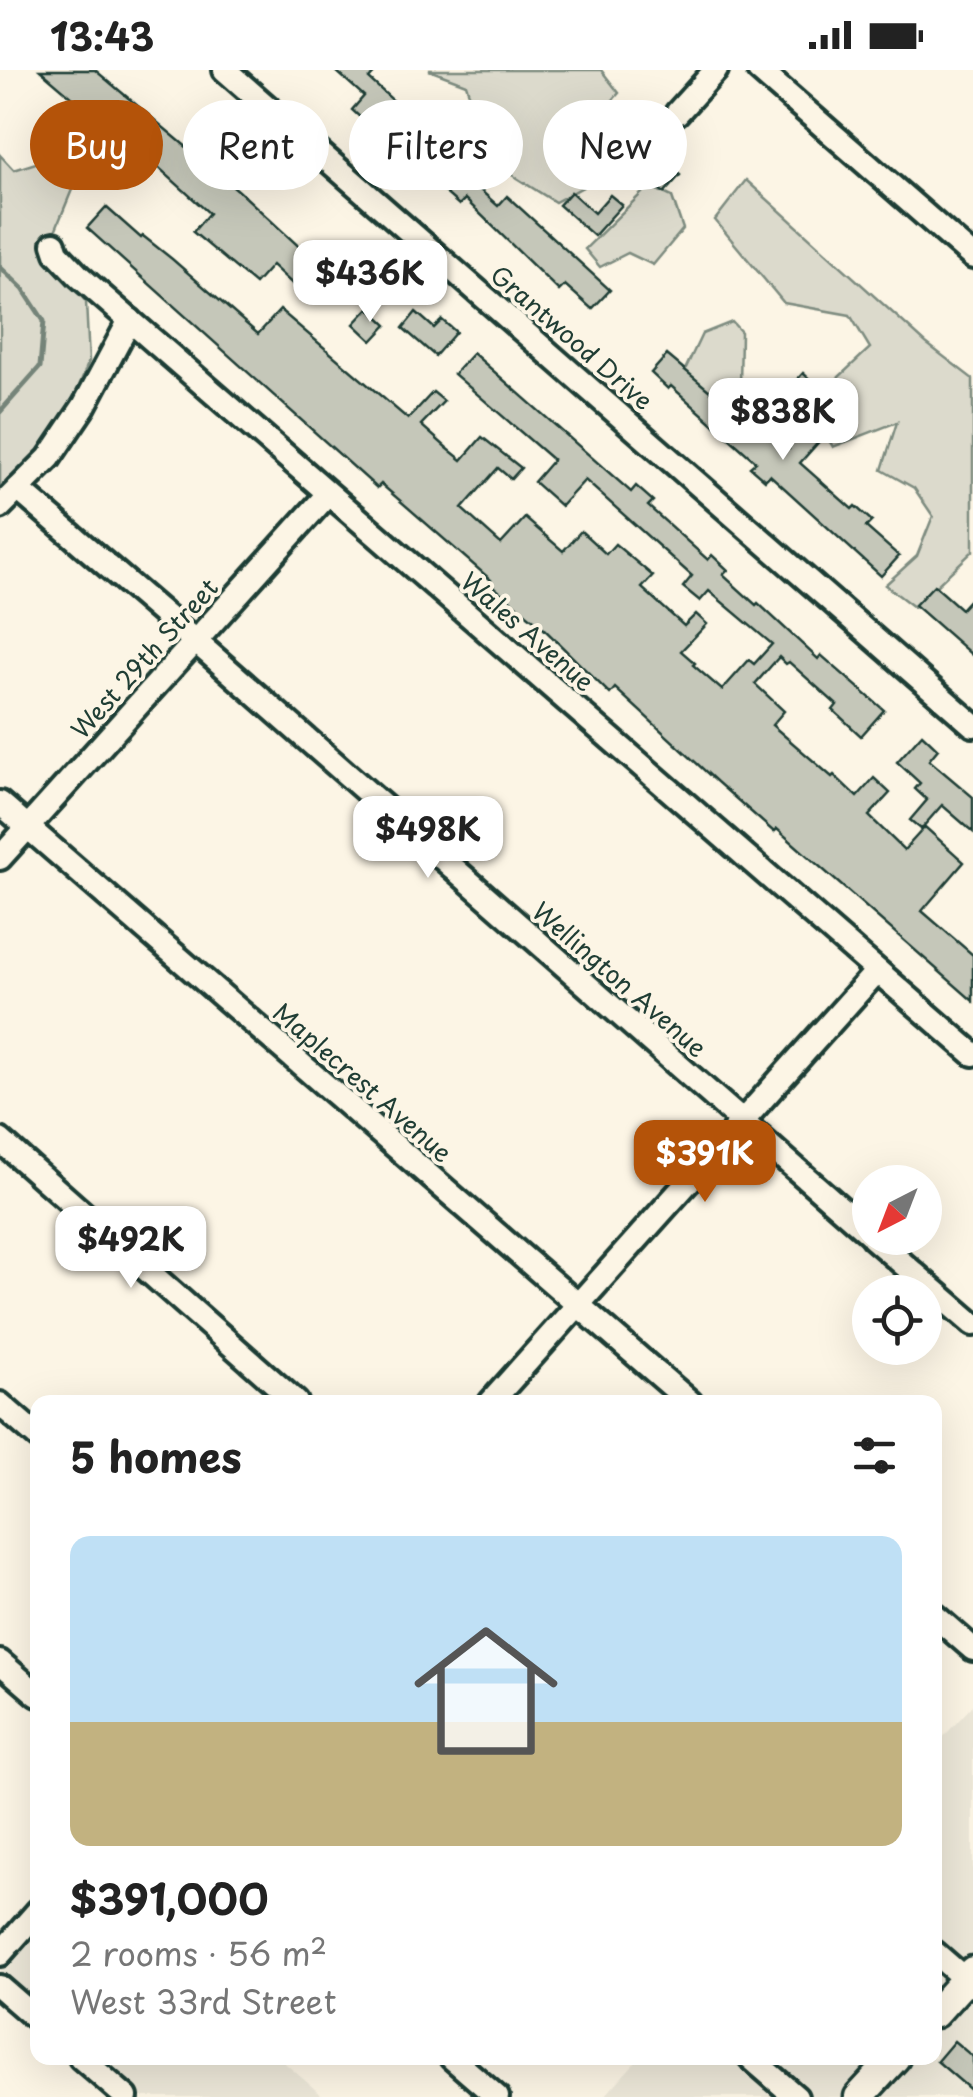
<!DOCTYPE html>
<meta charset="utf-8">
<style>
body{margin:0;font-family:"Playpen Sans",sans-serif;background:#f6f6f6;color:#222;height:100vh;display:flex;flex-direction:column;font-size:38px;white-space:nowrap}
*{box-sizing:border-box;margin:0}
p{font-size:32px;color:#767676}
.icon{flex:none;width:55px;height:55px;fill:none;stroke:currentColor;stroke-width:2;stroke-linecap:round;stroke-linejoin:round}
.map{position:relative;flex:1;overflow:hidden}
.panel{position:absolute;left:30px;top:1325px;width:912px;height:670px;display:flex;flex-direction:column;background:#fff;border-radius:20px;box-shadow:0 10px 40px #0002}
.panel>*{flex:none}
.guide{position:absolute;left:30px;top:30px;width:915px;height:90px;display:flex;gap:20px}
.needle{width:65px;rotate:222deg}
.fabs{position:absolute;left:852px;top:1095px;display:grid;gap:20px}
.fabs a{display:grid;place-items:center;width:90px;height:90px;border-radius:50%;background:#fff;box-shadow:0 10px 40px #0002;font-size:50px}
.price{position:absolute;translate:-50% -85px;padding:0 22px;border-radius:20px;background:#fff;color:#222;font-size:32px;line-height:65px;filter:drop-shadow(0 2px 5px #0008)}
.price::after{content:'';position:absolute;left:50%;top:60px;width:30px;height:22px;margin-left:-15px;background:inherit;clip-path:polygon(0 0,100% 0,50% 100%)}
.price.on{background:#b45309;color:#fff}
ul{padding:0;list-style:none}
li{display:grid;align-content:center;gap:20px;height:530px;padding:0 40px}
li+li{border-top:2px solid #e0e0e0}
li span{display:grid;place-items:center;height:310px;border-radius:20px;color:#555}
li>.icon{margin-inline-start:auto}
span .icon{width:180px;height:180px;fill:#fffc;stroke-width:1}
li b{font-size:42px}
h2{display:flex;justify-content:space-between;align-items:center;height:120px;padding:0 40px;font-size:42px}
.tag{padding:0 35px;border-radius:45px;background:#fff;box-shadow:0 10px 40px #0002;font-size:35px;line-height:90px}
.tag.on{background:#b45309;color:#fff}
.status{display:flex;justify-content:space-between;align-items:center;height:70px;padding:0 50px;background:#fff;direction:ltr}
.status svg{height:28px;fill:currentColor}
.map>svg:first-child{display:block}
.built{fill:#ece7d8}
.green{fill:#dcdacc;stroke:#7e8c80;stroke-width:2.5}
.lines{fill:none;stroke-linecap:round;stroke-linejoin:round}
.stream{stroke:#758479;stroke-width:5}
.building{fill:#c5c7b9;stroke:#1f3d34;stroke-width:2.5}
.minor-casing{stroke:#1f3d34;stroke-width:30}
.major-casing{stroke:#1f3d34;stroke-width:35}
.minor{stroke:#fcf5e5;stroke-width:22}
.major{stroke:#fcf5e5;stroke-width:28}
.labels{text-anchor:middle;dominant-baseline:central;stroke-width:8;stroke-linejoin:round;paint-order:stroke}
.street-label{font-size:25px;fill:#1f3d34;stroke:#fcf5e5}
</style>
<div class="status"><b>13:43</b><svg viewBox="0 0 49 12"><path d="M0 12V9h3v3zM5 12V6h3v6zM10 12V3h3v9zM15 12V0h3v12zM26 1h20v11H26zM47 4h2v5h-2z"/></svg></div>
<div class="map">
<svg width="973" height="2027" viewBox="0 0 973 2027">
<rect width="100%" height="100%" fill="#fcf5e5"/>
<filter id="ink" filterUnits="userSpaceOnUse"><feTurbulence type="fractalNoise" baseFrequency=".01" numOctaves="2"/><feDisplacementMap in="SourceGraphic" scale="20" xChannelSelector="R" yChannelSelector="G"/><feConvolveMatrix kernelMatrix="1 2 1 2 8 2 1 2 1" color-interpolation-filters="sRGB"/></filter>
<g filter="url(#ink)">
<g class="built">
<polygon points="973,1635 973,2027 604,2027 639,1988 935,1988 935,1676"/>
<polygon points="37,1841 37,1950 0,1917 0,1884"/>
<polygon points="81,1988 279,1988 324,2027 125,2027"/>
</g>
<g class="green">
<polygon points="429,0 601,0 619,23 577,71 603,106 555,132 512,105 478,53 466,14"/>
<polygon points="0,85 14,100 48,89 78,105 46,183 86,232 89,291 71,336 36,386 0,421"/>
<polygon points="746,110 926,273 973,309 973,481 914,537 885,515 917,486 933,446 914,418 882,400 897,352 833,377 808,336 870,278 850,245 784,233 715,150"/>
<polygon points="649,116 672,127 683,159 653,195 628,183 600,197 585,179"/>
<polygon points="732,252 741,262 740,318 726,333 694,326 684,302 702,264"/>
</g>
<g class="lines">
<polyline class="stream" points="0,197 23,219 44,251 40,297 0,342"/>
</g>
<g class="building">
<polygon points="40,0 95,0 239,121 333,208 319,224 307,213 300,221 272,195 255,214 193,162 209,143 125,67 132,59 111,40 101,52"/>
<polygon points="335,0 377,0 369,9 419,54 396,80 352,40 364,26"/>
<polygon points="609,42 628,59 614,74 625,84 611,100 596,86 600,81 586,68"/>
<polygon points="656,84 680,105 664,123 640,101"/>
<polygon points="451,94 498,136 507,126 610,220 592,239 565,215 559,221 465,129 459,135 434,113"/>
<polygon points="571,122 594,143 610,125 622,135 594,166 559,135"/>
<polygon points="106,137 141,168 143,166 172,189 258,264 280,240 408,349 433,322 444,331 421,355 447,378 462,390 482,367 521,398 511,409 498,398 462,439 501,474 525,448 563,481 581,461 606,484 615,474 653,506 642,518 684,556 696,544 707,554 681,581 695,593 693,595 722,620 749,590 754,594 772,574 709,521 700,531 683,517 692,506 585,410 561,436 534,412 553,390 454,304 473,283 631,422 636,416 653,431 648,436 708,490 712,485 728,500 723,505 756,535 758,533 818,589 821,585 884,640 861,666 833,640 837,635 789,592 786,594 779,587 755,614 784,641 772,655 832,707 834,705 857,727 874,708 890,723 869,746 904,780 925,757 964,792 922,841 973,885 973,931 777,759 774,762 717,712 615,618 610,624 540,555 489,513 491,510 381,414 377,418 87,158"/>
<polygon points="369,238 387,255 372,271 354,254"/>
<polygon points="416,242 434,258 442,250 456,262 435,286 403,258"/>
<polygon points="667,285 729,337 735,330 789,378 789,372 815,343 831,358 800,393 852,439 855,436 872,451 866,457 899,486 881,506 770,405 765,410 750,397 756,392 671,316 668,319 651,303"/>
<polygon points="803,303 816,315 794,341 780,329"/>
<polygon points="934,515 961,539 973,526 973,586 915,535"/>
<polygon points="922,664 938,679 929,690 973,727 973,762 942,735 921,759 910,750 927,730 915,719 920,713 897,692"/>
<polygon points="954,1971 973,1987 973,2022 937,1991"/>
</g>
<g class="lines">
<defs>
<g id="minor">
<polyline points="225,0 973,655"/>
<polyline points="759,0 973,187"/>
<polyline points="677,43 716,0"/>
<polyline points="54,174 57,183 79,206 973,984"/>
<polyline points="18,419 210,584 870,1164"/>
<polyline points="0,437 49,388 84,336 130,250"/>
<polyline points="0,733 690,1332"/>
<polyline points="0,788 328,424"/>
<polyline points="0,1070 296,1332"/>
<polyline points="873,1168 973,1254"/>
<polyline points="491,1332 877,901"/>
<polyline points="0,1334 38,1367"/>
<polyline points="935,1546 973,1579"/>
<polyline points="0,1592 38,1625"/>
<polyline points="935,1883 973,1916"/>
<polyline points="0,1884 38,1841"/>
<polyline points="0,1917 38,1950"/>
<polyline points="81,1988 126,2027"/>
<polyline points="452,1988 497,2027"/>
<polyline points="751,1988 796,2027"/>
</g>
<g id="major">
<polyline points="935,1943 973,1901"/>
<polyline points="859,2027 895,1988"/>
</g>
</defs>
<use href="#minor" class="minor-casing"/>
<use href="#major" class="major-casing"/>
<use href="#minor" class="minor"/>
<use href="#major" class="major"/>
</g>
</g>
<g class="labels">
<g class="street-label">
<text transform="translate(572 267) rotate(41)">Grantwood Drive</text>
<text transform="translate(528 561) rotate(41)">Wales Avenue</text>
<text transform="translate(144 588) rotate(-48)">West 29th Street</text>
<text transform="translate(620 909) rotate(41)">Wellington Avenue</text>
<text transform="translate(363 1012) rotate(41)">Maplecrest Avenue</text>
</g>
</g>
</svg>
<div class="fabs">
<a><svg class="needle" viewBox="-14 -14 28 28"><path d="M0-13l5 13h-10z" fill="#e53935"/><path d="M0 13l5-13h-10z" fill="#767676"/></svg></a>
<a><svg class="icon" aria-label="locate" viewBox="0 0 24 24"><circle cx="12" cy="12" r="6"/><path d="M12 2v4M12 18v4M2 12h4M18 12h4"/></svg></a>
</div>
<b class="price" style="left:370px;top:255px">$436K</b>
<b class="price" style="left:783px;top:393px">$838K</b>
<b class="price" style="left:428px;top:811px">$498K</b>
<b class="price on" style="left:705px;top:1135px">$391K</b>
<b class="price" style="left:131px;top:1221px">$492K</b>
<div class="guide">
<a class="tag on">Buy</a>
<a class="tag">Rent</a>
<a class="tag">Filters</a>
<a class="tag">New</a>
</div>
<section class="panel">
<h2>5 homes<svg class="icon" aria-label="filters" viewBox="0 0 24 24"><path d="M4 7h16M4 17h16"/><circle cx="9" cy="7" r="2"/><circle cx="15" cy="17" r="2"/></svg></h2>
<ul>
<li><span style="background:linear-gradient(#bfe0f5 60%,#c2b280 0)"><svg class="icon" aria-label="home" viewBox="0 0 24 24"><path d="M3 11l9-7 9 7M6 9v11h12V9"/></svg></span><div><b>$391,000</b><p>2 rooms · 56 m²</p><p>West 33rd Street</p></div></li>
</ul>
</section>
</div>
